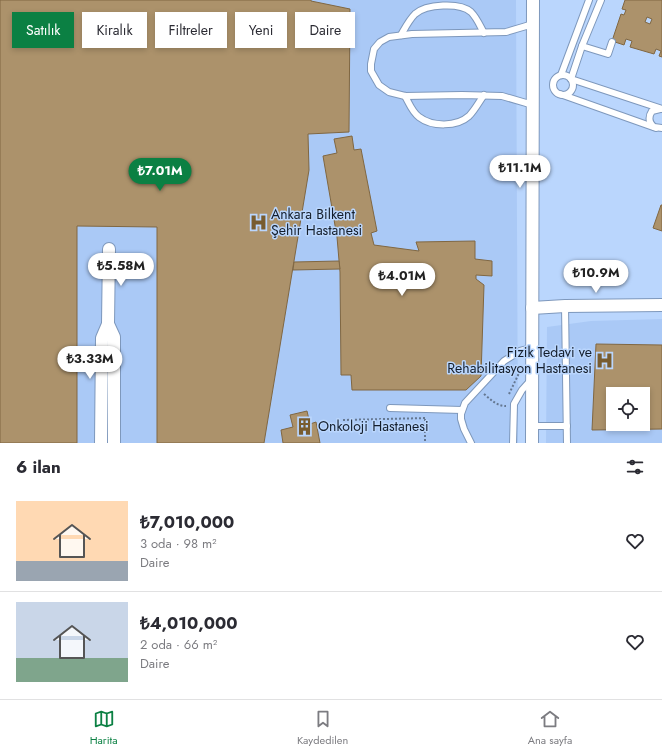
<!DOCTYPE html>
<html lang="tr">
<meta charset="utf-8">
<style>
body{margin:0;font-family:Jost,sans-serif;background:#f7f7f7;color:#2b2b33;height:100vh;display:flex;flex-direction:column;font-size:15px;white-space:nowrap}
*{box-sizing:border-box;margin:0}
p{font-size:13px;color:#7c7c81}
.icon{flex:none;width:22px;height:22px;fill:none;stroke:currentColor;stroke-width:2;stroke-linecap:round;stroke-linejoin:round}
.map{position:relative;height:443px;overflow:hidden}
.drawer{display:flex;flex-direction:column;background:#fff;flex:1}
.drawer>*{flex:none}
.hud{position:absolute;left:12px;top:12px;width:400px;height:36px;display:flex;gap:8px}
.buttons{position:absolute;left:606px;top:387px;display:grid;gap:8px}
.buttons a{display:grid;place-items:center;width:44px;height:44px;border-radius:0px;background:#fff;box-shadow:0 2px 6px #0003;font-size:20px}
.price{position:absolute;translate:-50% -34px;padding:0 9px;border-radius:14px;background:#fff;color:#222;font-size:13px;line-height:26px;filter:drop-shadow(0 1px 2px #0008)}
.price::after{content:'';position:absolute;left:50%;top:24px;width:12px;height:9px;margin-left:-6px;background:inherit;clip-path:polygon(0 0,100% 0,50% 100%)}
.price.selected{background:#0b8043;color:#fff}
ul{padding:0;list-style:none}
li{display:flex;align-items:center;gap:12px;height:100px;padding:0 16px}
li+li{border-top:1px solid #e1e1e2}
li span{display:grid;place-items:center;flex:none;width:112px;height:80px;border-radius:0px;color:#555}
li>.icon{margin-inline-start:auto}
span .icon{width:48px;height:48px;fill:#fffc;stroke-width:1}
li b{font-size:17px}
h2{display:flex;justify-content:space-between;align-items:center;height:48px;padding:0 16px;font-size:17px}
.pill{padding:0 14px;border-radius:0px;background:#fff;box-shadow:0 2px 6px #0003;font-size:14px;line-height:36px}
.pill.selected{background:#0b8043;color:#fff}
.dock{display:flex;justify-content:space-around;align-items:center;height:56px;border-top:1px solid #e1e1e2;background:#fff;font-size:11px;color:#7c7c81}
.dock a{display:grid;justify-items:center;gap:2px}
.dock .selected{color:#0b8043}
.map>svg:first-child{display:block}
.built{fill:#aac9f6;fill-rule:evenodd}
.building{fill:#ac926b;stroke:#806742;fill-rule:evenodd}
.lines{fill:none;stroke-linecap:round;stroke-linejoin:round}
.service-casing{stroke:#7e98bc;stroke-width:8}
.minor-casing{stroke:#7e98bc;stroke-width:14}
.path{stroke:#647791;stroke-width:2;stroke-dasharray:2 2;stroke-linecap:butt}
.service{stroke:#fff;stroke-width:6}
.minor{stroke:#fff;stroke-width:12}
.labels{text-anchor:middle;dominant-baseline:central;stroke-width:3;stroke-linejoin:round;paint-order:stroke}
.poi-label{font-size:14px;fill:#131d2b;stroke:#bad6fd;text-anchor:start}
</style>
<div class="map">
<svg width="662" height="443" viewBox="0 0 662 443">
<rect width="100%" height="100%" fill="#bad6fd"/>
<g class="built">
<polygon points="0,0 516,0 518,443 0,443"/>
<path d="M662,319V443H546L547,327L591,321ZM613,394H643V424H613Z"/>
</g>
<g class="building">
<polygon points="0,0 311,0 311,1 350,9 349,132 308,134 309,170 264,443 157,443 157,227 77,226 77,443 0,443"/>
<path d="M625,0H662V57L659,56L661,51L656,49L654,54L630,47L632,41L626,39L624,45L612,41L621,14L624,15L626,10L622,9ZM647,17L652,19L650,24L645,22Z"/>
<polygon points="352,136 354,150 361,149 377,231 371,233 374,245 419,251 416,242 475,241 475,259 492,261 492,276 476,275 476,279 484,285 481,376 466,390 352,390 351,375 341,375 340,272 337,237 323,156 337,153 334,139"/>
<polygon points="661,205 662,205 662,231 653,228"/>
<polygon points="339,261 340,269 293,270 294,262"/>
<path d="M596,344L662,345V429L592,430ZM613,394H643V424H613Z"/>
<polygon points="307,411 310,424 316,422 320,443 283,443 281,430 293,427 290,415"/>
</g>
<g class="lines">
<defs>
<g id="service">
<polyline points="601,0 582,46 571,79 662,109"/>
<path d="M401,35C405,28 409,20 415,14C426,4 460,2 471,12C477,18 480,26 484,33"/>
<polyline points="582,46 608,54 612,42"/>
<circle cx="563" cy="85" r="10"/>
<polyline points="561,75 589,0"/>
<polyline points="560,94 656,128"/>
<path d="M405,96C409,103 412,112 419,117C432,127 457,127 469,116C475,110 479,102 484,95"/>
<polyline points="533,105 502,96 462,95 405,96 389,92 379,85 371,71 371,64 374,49 380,42 389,37 412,34 506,32 533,24"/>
<path d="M660,109L652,111C648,117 649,123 654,127L662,128"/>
<polyline points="565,306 567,443"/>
<polyline points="390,408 462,410"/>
<polyline points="532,426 567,426"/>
<polyline points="471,443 464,429 461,419 461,414 465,403 504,361 520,351 532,348"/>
<polyline points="513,443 514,404 522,390 531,380"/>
</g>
<g id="minor">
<polyline points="532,308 565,306 662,305"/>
<polyline points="108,324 114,337 114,443"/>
<polyline points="101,443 102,338 108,324 109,249"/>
<polyline points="532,443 533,0"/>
</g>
</defs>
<use href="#service" class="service-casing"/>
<use href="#minor" class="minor-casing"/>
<g class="path">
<path d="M484,394C491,400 497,406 506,406"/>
<polyline points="509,394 521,369"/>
<polyline points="425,419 425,443"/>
<polyline points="343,420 427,418"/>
</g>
<use href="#service" class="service"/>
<use href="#minor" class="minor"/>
</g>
<defs>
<symbol id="hospital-bare" viewBox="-9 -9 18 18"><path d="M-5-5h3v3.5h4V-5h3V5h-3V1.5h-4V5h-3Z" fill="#785c2f" stroke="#bad6fd" stroke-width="2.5" paint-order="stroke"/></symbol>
<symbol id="building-bare" viewBox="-9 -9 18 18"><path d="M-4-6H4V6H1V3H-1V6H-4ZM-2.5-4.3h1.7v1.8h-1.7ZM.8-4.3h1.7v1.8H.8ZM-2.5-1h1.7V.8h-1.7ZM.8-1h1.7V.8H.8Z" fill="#785c2f" stroke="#bad6fd" stroke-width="2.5" paint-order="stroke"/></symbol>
</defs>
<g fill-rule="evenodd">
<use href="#hospital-bare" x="246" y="210" width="25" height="25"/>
<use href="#hospital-bare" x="592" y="348" width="25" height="25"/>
<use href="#building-bare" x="292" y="414" width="25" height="25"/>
</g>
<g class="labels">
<g class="poi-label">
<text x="271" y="214">Ankara Bilkent<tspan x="271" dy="16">Şehir Hastanesi</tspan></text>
<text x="592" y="352" text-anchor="end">Fizik Tedavi ve<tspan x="592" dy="16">Rehabilitasyon Hastanesi</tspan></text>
<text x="318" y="426">Onkoloji Hastanesi</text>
</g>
</g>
</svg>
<div class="buttons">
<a><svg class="icon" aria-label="locate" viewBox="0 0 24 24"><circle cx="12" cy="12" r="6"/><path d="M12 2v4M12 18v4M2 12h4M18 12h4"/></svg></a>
</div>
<b class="price" style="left:520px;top:189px">₺11.1M</b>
<b class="price selected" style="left:160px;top:192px">₺7.01M</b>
<b class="price" style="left:121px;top:287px">₺5.58M</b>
<b class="price" style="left:596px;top:294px">₺10.9M</b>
<b class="price" style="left:402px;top:297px">₺4.01M</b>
<b class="price" style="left:90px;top:380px">₺3.33M</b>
<div class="hud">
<a class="pill selected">Satılık</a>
<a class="pill">Kiralık</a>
<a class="pill">Filtreler</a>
<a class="pill">Yeni</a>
<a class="pill">Daire</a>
</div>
</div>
<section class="drawer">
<h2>6 ilan<svg class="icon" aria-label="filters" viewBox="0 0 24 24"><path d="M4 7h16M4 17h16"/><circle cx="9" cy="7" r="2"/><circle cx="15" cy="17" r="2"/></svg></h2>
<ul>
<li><span style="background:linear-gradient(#ffd9b3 75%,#9aa5b1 0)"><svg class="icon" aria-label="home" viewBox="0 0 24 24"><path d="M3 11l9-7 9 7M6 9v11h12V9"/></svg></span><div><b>₺7,010,000</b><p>3 oda · 98 m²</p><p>Daire</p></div><svg class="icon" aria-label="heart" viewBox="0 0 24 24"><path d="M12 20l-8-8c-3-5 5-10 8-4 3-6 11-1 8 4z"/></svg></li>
<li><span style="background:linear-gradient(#c9d6e8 70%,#7fa58c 0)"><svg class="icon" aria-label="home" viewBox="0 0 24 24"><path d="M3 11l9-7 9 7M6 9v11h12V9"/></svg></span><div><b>₺4,010,000</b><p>2 oda · 66 m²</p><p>Daire</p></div><svg class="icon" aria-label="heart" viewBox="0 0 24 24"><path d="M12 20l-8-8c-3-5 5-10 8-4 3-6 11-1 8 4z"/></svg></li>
</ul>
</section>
<nav class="dock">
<a class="selected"><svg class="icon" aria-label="map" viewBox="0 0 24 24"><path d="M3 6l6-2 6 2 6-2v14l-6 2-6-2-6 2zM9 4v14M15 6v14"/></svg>Harita</a>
<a><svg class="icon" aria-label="saved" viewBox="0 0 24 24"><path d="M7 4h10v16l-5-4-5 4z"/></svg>Kaydedilen</a>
<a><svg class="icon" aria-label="home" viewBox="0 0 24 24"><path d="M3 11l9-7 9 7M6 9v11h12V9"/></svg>Ana sayfa</a>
</nav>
